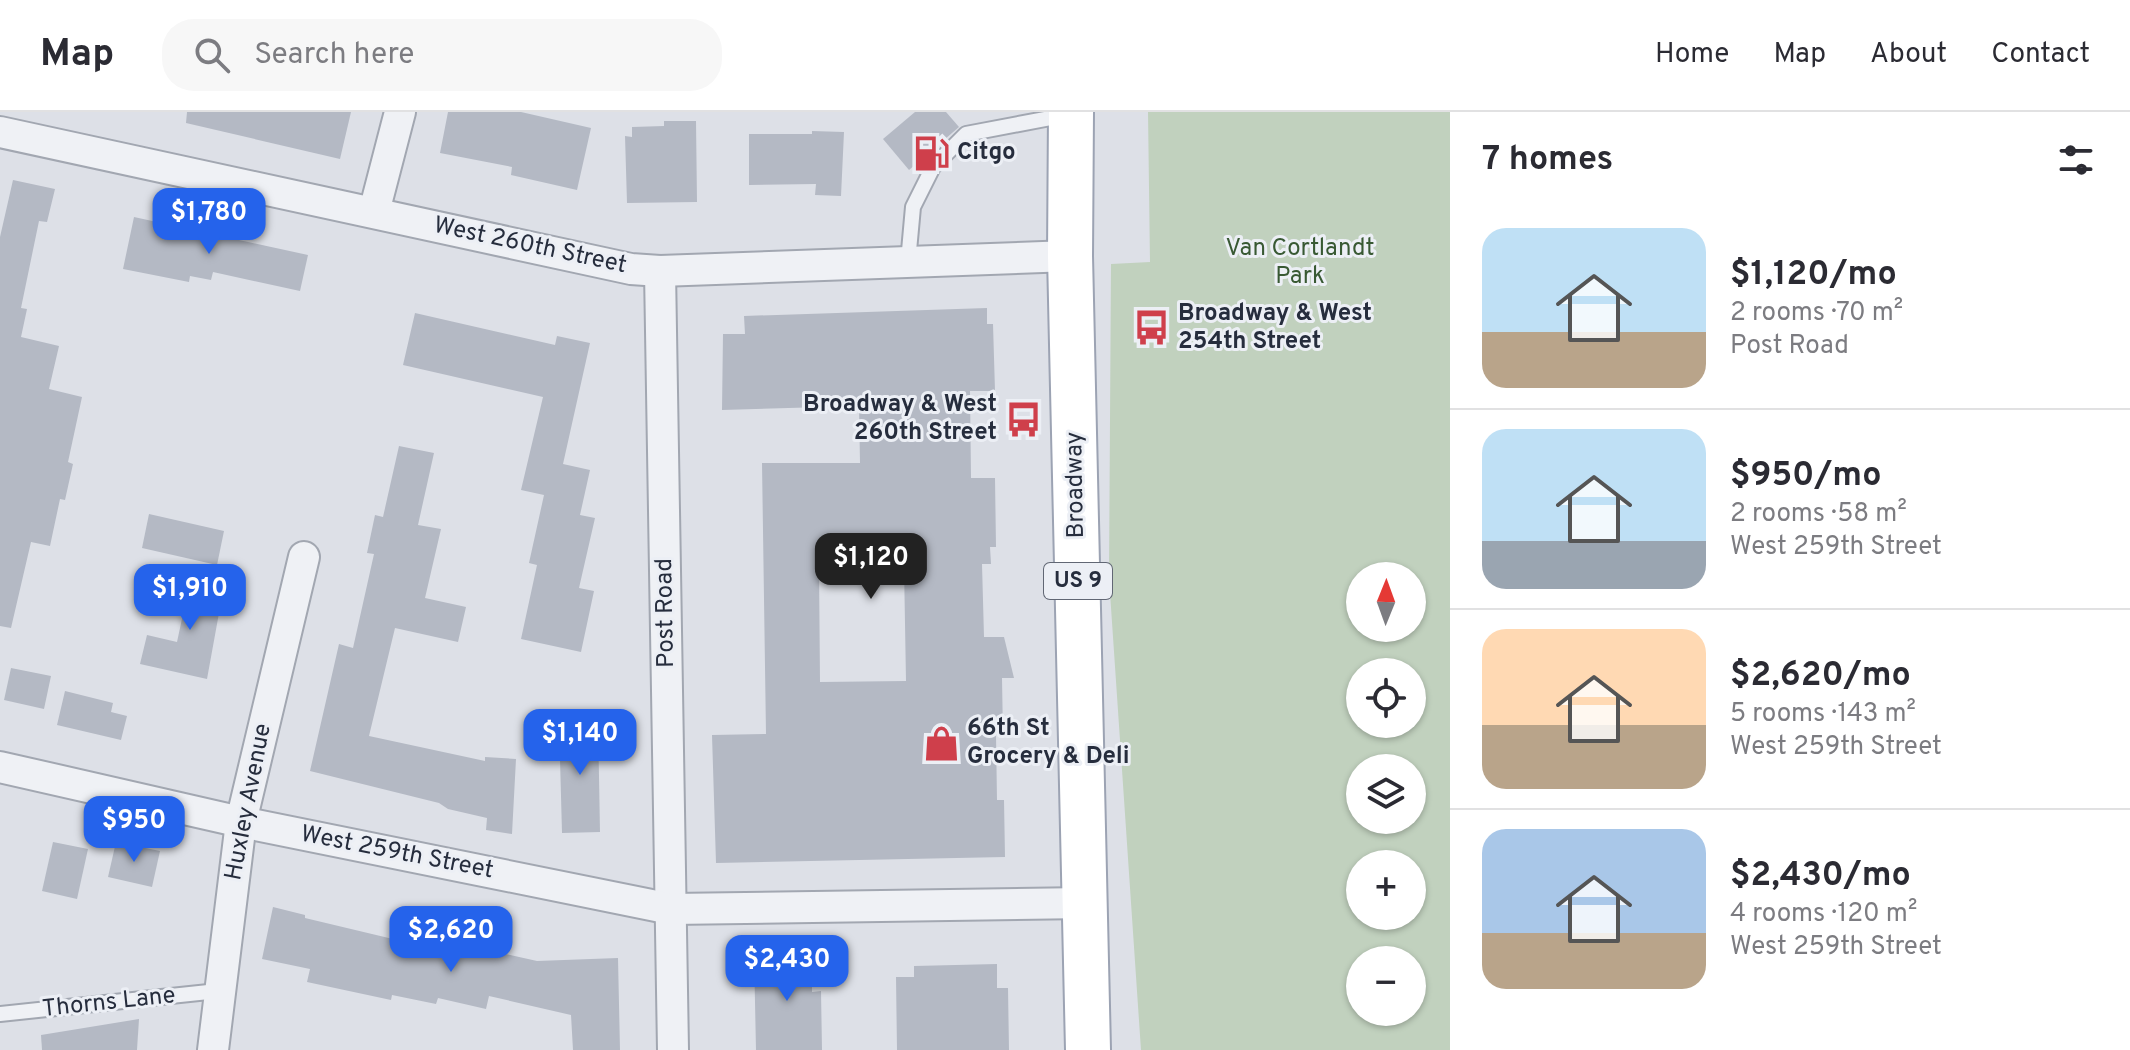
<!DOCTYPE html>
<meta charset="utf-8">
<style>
body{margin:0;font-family:Overpass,sans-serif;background:#f7f7f7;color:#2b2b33;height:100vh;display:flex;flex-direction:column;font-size:30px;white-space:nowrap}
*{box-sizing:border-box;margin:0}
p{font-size:26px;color:#7c7c81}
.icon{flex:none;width:44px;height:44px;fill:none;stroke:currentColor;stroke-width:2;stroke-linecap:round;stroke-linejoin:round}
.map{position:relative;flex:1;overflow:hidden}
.panel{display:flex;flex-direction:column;background:#fff;width:680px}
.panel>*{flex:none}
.needle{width:52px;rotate:1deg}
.tools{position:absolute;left:1346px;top:450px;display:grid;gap:16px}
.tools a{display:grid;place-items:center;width:80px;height:80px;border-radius:50%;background:#fff;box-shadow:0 2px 6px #0004;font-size:40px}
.price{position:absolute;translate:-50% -68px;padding:0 18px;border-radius:16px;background:#2563eb;color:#fff;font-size:26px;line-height:52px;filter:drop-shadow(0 2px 4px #0008)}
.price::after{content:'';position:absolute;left:50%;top:48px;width:24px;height:18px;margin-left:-12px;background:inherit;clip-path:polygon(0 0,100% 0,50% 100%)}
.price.on{background:#222;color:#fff}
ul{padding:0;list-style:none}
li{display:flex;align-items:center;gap:24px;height:200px;padding:0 32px}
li+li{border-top:2px solid #e1e1e2}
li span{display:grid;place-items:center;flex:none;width:224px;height:160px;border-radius:24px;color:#555}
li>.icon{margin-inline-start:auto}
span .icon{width:96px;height:96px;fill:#fffc;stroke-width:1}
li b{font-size:34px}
h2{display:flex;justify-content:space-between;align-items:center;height:96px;padding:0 32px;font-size:34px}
header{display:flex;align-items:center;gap:48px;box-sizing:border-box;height:112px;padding:0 40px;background:#fff;border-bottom:2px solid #e1e1e2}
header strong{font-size:38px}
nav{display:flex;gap:44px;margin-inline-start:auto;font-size:28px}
.search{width:560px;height:72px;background:#f7f7f7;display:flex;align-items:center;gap:20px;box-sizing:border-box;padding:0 28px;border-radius:32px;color:#7c7c81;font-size:30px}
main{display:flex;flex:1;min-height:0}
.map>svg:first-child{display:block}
.green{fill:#c1d1be;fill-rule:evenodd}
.building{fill:#b4b9c4;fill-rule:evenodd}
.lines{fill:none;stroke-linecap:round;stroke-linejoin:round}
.service-casing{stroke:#a2a7b1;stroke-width:18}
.minor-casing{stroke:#a2a7b1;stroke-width:34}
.primary-casing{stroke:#9ca3b3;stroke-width:48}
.service{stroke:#eff1f5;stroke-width:14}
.minor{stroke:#eff1f5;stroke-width:30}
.primary{stroke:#fff;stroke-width:44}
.labels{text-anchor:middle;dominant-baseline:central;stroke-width:6;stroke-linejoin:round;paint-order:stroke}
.shield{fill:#eceff5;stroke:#616774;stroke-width:2}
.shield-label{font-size:22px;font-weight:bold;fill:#262d3d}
.poi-label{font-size:24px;font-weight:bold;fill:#262d3d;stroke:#eceff5;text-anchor:start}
.street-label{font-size:24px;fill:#262d3d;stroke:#eceff5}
.park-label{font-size:24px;fill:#385933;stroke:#eceff5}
</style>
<header>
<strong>Map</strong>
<div class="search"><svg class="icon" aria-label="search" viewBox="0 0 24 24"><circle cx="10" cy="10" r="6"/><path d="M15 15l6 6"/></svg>Search here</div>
<nav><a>Home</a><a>Map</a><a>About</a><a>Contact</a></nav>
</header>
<main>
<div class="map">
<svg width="1450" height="938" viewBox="0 0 1450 938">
<rect width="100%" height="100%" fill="#dde0e7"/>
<path class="green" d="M1148,0H1450V938H1141L1109,466L1111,152L1150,150ZM1360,464H1412V516H1360ZM1360,560H1412V612H1360ZM1412,656V708H1360V656ZM1360,752H1412V804H1360ZM1360,848H1412V900H1360Z"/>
<g class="building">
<polygon points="187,0 351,0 340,47 186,11"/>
<polygon points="448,0 521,0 591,16 577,78 511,63 512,55 440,41"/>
<polygon points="915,0 946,0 959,15 909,58 883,27"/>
<polygon points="664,9 696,9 697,90 627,91 625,24 632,25 632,15 664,14"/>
<polygon points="812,19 844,20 841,84 815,83 816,72 749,73 749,22 812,22"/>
<polygon points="13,68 55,77 47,110 39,109 21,196 27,197 21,225 59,234 49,277 82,285 68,350 73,352 65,388 60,387 50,434 31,430 11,516 0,514 0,125"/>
<polygon points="134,105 308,143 300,179 213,160 211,168 190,164 189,170 123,157"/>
<path d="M987,196V212H993L995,279H970L971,366H995L996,435H990L991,452H982L984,525H1004L1014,566H1002L1003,624L996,623L997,688H1004L1005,745L716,751L712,623L766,622L762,351H860L859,294L722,298L723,222H745L744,204ZM904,454L906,569L820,570L819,455Z"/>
<polygon points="415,201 555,233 557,224 590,231 563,352 590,358 580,403 595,406 579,476 594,479 581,540 521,527 537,453 529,451 544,383 521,378 543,285 403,253"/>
<polygon points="399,334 434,341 418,413 441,417 425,486 466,495 458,530 395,516 369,624 485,649 485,645 516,647 512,722 486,718 487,706 448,697 439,691 310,659 339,532 353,536 374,442 367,441 375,403 383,405"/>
<polygon points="149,402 224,419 217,453 142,436"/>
<polygon points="192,460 225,468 207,567 140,552 147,523 177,530"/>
<polygon points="11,556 51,564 44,597 4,588"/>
<polygon points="65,579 113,591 111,600 127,604 121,628 57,613"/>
<polygon points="598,609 600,720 562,721 559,610"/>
<polygon points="53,730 88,737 77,787 42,779"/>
<polygon points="116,730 160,739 152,775 108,765"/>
<polygon points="273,795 305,803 305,806 418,833 420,828 470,838 470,834 537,849 618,846 620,938 573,938 571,903 489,884 486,897 438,886 436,892 392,883 391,888 307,870 310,857 262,847"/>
<polygon points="812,841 812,880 821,879 822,938 756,938 754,842"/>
<polygon points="997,852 997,876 1008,876 1009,938 897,938 896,865 914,865 914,854"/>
<polygon points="139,907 137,938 42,938 41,923"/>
</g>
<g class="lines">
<defs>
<g id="service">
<polyline points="908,150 913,95 933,55 966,22 1066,3"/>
<polyline points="0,902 218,879"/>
</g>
<g id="minor">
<polyline points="0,20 631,157 660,159 1070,144"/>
<polyline points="374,100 400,0"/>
<polyline points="660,159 673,938"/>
<polyline points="0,655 241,710 671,797 1086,791"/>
<polyline points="213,938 241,710 304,445"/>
</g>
<polyline id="primary" points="1071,0 1070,144 1088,938"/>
</defs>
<use href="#service" class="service-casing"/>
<use href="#minor" class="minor-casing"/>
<use href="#primary" class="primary-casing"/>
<use href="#service" class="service"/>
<use href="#minor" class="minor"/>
<use href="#primary" class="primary"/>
</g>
<defs>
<symbol id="fuel-bare" viewBox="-9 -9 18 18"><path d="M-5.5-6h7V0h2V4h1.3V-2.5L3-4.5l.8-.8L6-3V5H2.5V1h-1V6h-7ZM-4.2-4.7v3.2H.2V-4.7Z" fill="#cf3f4b" stroke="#eceff5" stroke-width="2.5" paint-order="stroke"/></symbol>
<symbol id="bus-bare" viewBox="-9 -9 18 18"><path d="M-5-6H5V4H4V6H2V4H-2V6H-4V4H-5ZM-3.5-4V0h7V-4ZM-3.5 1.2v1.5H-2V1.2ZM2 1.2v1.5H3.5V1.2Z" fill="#cf3f4b" stroke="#eceff5" stroke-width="2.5" paint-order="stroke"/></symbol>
<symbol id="shop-bare" viewBox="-9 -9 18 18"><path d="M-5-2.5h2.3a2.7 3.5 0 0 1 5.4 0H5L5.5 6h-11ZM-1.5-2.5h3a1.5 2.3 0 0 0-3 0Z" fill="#cf3f4b" stroke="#eceff5" stroke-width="2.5" paint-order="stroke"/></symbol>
</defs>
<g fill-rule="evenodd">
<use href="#fuel-bare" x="906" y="16" width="51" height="51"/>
<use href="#bus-bare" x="1126" y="190" width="51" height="51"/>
<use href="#bus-bare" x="998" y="282" width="51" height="51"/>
<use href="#shop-bare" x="916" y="606" width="51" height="51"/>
</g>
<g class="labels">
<rect class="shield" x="1044" y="451" width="68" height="36" rx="6"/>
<g class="shield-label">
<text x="1078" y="469">US 9</text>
</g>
<g class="poi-label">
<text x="957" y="41">Citgo</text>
<text x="1178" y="202">Broadway &amp; West<tspan x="1178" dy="28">254th Street</tspan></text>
<text x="997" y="293" text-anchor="end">Broadway &amp; West<tspan x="997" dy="28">260th Street</tspan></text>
<text x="967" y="617">66th St<tspan x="967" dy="28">Grocery &amp; Deli</tspan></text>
</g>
<g class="street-label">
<text transform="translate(530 134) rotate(12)">West 260th Street</text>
<text transform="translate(1076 373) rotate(-91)">Broadway</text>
<text transform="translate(666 501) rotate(-91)">Post Road</text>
<text transform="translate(249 690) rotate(-79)">Huxley Avenue</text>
<text transform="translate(397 741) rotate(11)">West 259th Street</text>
<text transform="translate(109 891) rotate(-6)">Thorns Lane</text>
</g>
<g class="park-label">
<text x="1300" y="137">Van Cortlandt<tspan x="1300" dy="28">Park</tspan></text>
</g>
</g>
</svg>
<div class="tools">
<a><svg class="needle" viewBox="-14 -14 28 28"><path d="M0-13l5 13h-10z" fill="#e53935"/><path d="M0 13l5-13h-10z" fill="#7c7c81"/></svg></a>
<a><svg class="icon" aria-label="locate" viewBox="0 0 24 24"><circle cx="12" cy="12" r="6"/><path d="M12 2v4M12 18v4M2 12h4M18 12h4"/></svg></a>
<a><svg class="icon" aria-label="layers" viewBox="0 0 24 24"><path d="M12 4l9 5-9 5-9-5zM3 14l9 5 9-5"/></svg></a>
<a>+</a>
<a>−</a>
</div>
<b class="price" style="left:209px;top:144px">$1,780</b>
<b class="price on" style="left:871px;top:489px">$1,120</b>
<b class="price" style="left:190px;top:520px">$1,910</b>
<b class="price" style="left:580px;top:665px">$1,140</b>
<b class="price" style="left:134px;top:752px">$950</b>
<b class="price" style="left:451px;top:862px">$2,620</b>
<b class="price" style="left:787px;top:891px">$2,430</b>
</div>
<section class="panel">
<h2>7 homes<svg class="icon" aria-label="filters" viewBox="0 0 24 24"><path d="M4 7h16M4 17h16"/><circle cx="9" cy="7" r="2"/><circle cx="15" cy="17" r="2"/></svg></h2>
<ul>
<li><span style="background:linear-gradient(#bfe0f5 65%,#b9a48a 0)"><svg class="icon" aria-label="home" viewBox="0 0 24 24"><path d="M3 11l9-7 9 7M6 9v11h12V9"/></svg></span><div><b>$1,120/mo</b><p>2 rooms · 70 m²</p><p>Post Road</p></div></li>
<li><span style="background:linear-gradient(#bfe0f5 70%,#9aa5b1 0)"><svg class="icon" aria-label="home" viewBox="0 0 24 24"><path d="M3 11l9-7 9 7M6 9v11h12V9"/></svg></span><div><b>$950/mo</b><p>2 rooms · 58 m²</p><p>West 259th Street</p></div></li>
<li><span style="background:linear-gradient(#ffd9b3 60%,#b9a48a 0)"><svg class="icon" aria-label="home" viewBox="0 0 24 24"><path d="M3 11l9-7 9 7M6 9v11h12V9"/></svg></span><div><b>$2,620/mo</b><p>5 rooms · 143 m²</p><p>West 259th Street</p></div></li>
<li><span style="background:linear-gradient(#a9c7e8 65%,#b9a48a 0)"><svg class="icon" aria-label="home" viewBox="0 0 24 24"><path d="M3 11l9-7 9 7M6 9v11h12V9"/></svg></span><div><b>$2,430/mo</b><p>4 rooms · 120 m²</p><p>West 259th Street</p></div></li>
</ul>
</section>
</main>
